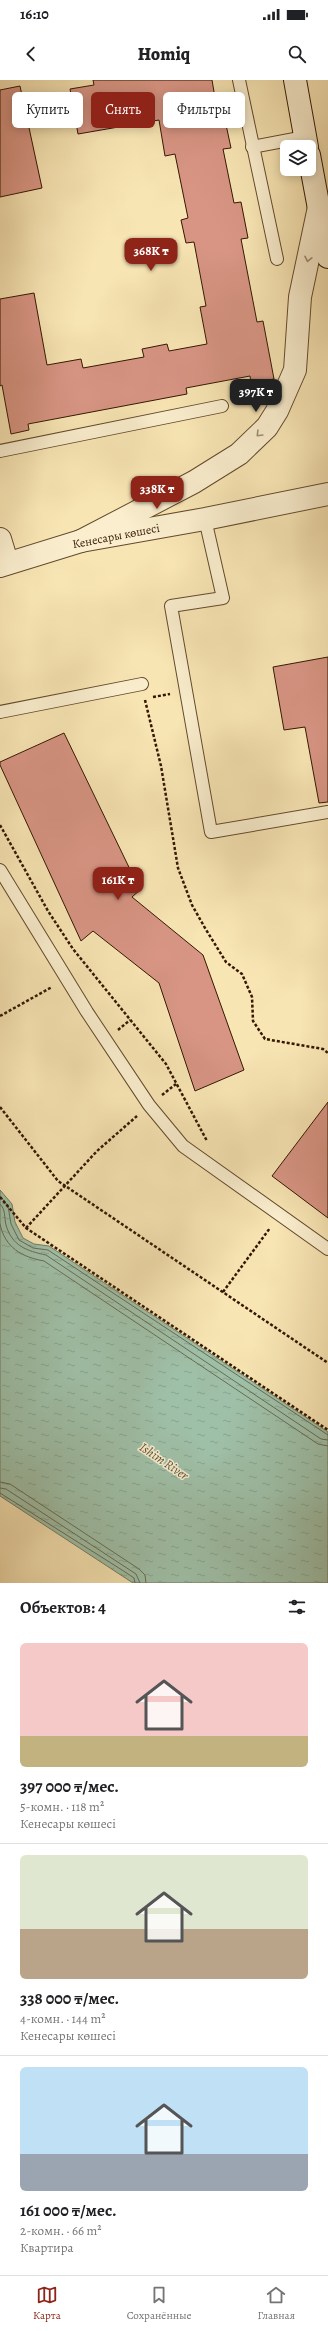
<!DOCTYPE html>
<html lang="ru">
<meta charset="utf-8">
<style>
body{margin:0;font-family:Alegreya,serif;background:#f2f2f2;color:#202124;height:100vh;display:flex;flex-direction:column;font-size:15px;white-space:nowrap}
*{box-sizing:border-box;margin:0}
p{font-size:13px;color:#757577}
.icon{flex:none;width:22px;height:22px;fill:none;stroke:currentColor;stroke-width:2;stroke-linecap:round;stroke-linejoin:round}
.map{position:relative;height:1503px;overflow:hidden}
.details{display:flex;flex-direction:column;background:#fff;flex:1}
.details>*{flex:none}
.top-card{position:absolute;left:12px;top:12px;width:304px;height:36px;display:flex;gap:8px}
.buttons{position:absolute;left:280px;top:60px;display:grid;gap:8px}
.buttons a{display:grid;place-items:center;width:36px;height:36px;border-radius:6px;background:#fff;box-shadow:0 2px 10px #0003;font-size:20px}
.price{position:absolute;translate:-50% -34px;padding:0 9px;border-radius:8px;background:#8f2418;color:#fff;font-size:13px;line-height:26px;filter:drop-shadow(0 1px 2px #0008)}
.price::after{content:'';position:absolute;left:50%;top:24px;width:12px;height:9px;margin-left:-6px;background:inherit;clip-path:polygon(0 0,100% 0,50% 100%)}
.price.active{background:#222;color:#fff}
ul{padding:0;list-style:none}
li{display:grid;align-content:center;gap:8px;height:212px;padding:0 20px}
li+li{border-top:1px solid #e0e0e0}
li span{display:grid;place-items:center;height:124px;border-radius:6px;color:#555}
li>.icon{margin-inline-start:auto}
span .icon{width:72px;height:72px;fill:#fffc;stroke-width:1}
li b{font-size:17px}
h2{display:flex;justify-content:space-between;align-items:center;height:48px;padding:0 20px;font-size:17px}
.tag{padding:0 14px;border-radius:6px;background:#fff;box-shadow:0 2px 10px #0003;font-size:14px;line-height:36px}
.tag.active{background:#8f2418;color:#fff}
.status{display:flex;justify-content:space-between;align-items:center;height:28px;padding:0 20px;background:#fff;direction:ltr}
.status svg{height:11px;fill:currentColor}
header{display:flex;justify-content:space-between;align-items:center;height:52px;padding:0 20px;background:#fff;font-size:18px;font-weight:800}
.menu{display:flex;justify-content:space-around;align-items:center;height:56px;border-top:1px solid #e0e0e0;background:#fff;font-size:11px;color:#757577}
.menu a{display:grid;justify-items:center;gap:2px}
.menu .active{color:#8f2418}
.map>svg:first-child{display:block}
.water{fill:url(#water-ripples);stroke:#747c65}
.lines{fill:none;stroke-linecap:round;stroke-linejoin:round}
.shore{stroke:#696c54;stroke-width:1}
.building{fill:#d89584;stroke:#331700}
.lane-casing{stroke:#644a2d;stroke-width:14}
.street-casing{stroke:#644a2d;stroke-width:24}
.secondary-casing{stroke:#331700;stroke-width:24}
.path{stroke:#331700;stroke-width:2.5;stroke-dasharray:3 2;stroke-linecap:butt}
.lane{stroke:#faeece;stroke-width:12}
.street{stroke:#faeece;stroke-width:22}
.secondary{stroke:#faeece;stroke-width:22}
.oneway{stroke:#a08d71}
.labels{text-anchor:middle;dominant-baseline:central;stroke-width:3;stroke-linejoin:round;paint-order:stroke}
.street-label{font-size:12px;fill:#331700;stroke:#faeece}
.water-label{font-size:13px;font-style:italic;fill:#59523b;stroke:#faeece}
</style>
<div class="status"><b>16:10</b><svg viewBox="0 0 49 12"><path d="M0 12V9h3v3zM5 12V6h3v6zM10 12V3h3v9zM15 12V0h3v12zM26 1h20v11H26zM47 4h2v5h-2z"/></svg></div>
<header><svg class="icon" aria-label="back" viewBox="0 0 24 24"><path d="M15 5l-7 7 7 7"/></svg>Homiq<svg class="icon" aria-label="search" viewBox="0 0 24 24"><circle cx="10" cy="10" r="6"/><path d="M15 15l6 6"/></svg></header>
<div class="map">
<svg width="328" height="1503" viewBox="0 0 328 1503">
<defs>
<pattern id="water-ripples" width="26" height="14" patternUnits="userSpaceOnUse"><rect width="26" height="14" fill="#9fc0a8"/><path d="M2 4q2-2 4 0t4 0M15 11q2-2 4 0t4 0" fill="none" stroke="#89a48f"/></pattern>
</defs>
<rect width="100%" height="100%" fill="#f8e5b4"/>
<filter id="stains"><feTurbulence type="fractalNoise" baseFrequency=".005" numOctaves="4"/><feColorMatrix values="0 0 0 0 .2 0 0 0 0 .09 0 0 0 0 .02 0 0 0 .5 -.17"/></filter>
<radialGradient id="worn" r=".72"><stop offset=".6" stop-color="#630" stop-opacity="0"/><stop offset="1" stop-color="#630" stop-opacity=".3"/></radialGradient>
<polygon class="water" points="0,1110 12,1124 15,1142 23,1158 34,1164 49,1166 328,1352 328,1503 133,1503 0,1416"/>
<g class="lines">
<g class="shore">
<polyline points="0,1116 8,1126 11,1144 19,1160 33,1168 48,1170 328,1355"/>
<path d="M0,1124C6,1130 4,1137 6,1145C12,1166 27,1171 46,1175L321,1359L328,1360"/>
<path d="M0,1144C5,1168 22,1177 44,1181L318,1364L328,1366"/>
<polyline points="0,1402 10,1404 139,1489 145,1495 146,1503"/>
<polyline points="0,1408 6,1409 136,1494 140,1503"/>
<polyline points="0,1413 122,1490 134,1498 135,1503"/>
</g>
</g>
<g class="building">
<polygon points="93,0 212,0 219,41 225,40 231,68 223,69 234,123 241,122 248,158 241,159 257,242 263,241 274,299 251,303 250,296 186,308 187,314 28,344 29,350 11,354 2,305 0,306 0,219 34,213 47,285 81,279 83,288 144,277 142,269 167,264 169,271 207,264 200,227 206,226 194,162 186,163 181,140 188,138 175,74 165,76 159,40 78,54 70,9 94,5"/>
<polygon points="20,6 42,108 0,117 0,10"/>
<polygon points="328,577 328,722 319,723 305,647 284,650 273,587"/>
<polygon points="64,653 140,810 132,817 203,875 244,990 195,1011 159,903 93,851 81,861 0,685 0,682"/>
<polygon points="328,1022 328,1138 272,1096"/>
</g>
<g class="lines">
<defs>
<g id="lane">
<polyline points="239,0 277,179"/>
<polyline points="252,67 305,57"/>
<polyline points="0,371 222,326"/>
<polyline points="205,439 223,518 171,526 211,752 328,732"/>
<polyline points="0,632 142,604"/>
<polyline points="0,790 87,932 149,1025 183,1066 328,1169"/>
</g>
<g id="street">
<polyline points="0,459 7,482"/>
<polyline points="81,461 194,402 239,374 267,347 277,331 295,290 300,217 319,127"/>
<polyline points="0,486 81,461 205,439 328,414"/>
</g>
<g id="secondary">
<polyline points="295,0 307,67"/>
<polyline points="309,75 328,177"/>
</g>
</defs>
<use href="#lane" class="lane-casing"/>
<use href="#street" class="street-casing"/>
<use href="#secondary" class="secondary-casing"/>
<g class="path">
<polyline points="153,617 170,614"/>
<polyline points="145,620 161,686 178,788 192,825 205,848 226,882 242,894 252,917 253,941 265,959 323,969 328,973"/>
<polyline points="0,745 48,831 73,869 166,984 207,1061"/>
<polyline points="0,936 52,907"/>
<polyline points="118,950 130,940"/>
<polyline points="162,1015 176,1004"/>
<polyline points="0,1027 58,1101 328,1283"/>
<polyline points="0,1117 26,1148 328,1350"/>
<polyline points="26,1148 97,1071 137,1036"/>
<polyline points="223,1212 270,1148"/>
</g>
<use href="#lane" class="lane"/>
<use href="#street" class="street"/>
<use href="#secondary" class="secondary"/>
</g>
<defs><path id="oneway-chevron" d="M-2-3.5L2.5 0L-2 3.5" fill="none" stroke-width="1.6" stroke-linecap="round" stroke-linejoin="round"/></defs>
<g class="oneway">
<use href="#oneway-chevron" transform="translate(308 179) rotate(102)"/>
<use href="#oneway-chevron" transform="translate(259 354) rotate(135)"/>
</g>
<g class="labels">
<g class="street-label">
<text transform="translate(116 456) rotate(-11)">Кенесары көшесі</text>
</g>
<g class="water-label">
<text transform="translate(164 1381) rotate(34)">Ishim River</text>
</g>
</g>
<rect width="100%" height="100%" filter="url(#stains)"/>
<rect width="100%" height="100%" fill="url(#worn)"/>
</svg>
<div class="buttons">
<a><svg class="icon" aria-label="layers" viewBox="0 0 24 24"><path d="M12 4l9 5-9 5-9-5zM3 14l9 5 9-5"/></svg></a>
</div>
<b class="price" style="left:151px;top:192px">368K ₸</b>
<b class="price active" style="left:256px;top:333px">397K ₸</b>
<b class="price" style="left:157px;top:430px">338K ₸</b>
<b class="price" style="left:118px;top:821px">161K ₸</b>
<div class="top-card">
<a class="tag">Купить</a>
<a class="tag active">Снять</a>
<a class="tag">Фильтры</a>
</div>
</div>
<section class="details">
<h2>Объектов: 4<svg class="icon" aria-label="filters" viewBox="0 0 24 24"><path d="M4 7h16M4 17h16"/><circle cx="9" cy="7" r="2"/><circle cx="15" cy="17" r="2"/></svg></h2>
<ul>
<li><span style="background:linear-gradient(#f6c9c9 75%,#c2b280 0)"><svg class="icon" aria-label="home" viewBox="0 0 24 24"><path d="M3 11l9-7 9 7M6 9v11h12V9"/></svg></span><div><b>397 000 ₸/мес.</b><p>5-комн. · 118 m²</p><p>Кенесары көшесі</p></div></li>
<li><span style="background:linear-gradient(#dfe7d0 60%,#b9a48a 0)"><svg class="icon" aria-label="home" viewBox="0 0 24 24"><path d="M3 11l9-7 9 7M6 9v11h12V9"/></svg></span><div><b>338 000 ₸/мес.</b><p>4-комн. · 144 m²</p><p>Кенесары көшесі</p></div></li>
<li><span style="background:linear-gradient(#bfe0f5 70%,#9aa5b1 0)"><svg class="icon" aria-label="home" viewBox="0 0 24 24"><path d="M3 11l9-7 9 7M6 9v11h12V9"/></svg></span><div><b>161 000 ₸/мес.</b><p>2-комн. · 66 m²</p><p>Квартира</p></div></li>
</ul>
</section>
<nav class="menu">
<a class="active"><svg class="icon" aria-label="map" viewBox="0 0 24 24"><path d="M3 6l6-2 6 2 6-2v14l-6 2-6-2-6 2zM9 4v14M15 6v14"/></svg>Карта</a>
<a><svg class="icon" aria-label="saved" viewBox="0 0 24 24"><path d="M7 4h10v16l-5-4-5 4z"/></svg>Сохранённые</a>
<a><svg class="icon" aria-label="home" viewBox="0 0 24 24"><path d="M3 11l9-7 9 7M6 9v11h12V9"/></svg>Главная</a>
</nav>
